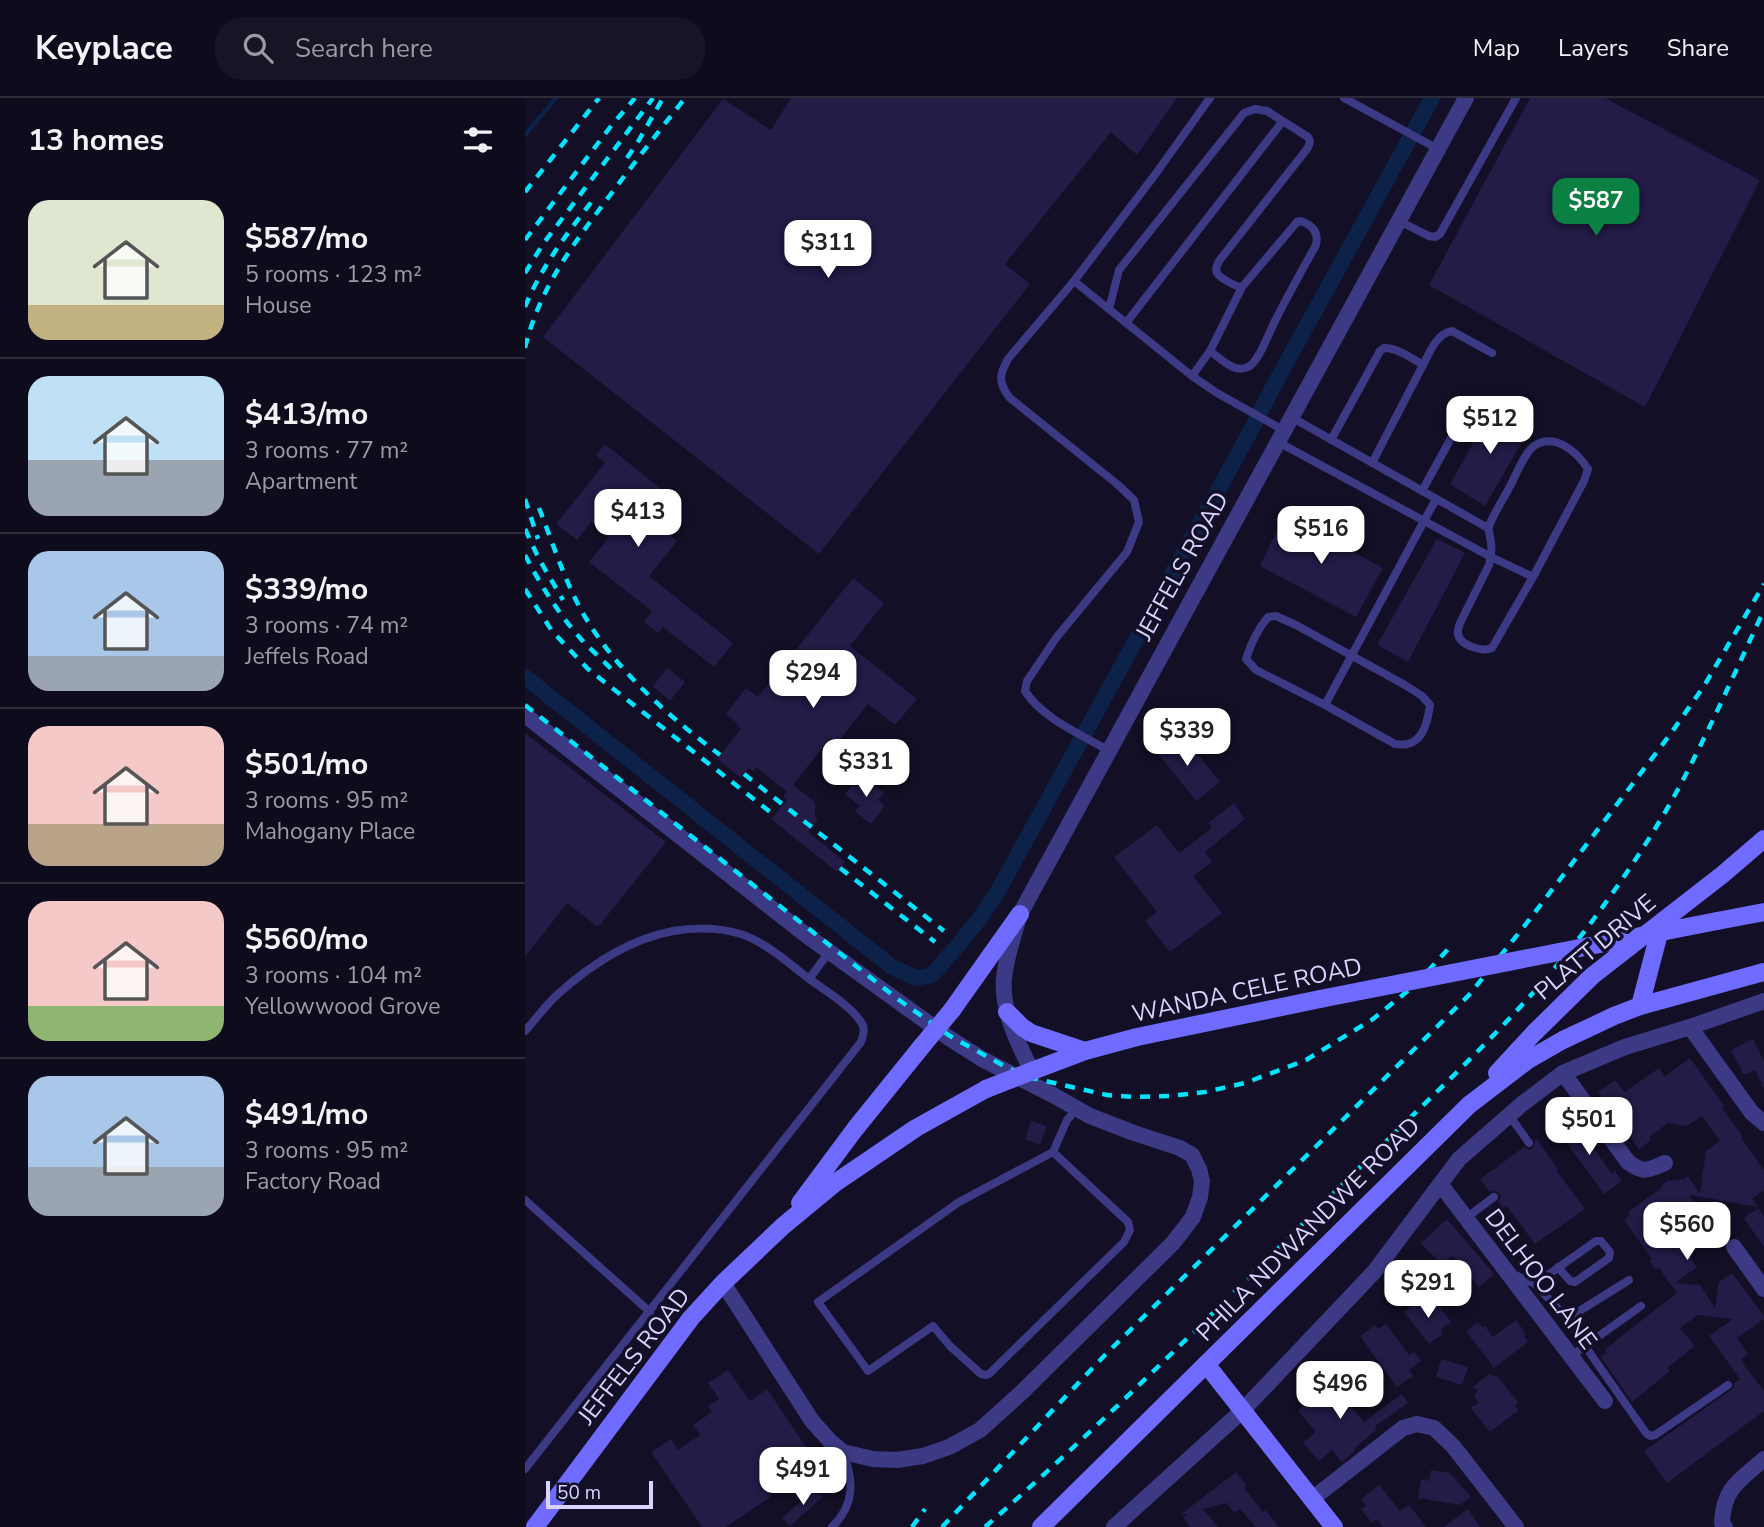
<!DOCTYPE html>
<meta charset="utf-8">
<style>
body{margin:0;font-family:"Nunito Sans",sans-serif;background:#171425;color:#f1f3f6;height:100vh;display:flex;flex-direction:column;font-size:26px;white-space:nowrap}
*{box-sizing:border-box;margin:0}
p{font-size:23px;color:#9b9ba3}
.icon{flex:none;width:38px;height:38px;fill:none;stroke:currentColor;stroke-width:2;stroke-linecap:round;stroke-linejoin:round}
.map{position:relative;flex:1;overflow:hidden}
.side{display:flex;flex-direction:column;background:#0e0b1c;width:525px}
.side>*{flex:none}
.scale{position:absolute;left:21px;bottom:18px;width:107px;box-sizing:border-box;padding-left:7px;border:4px solid #d9d4ff;border-top:0;font-size:19px;line-height:24px;white-space:nowrap;color:#d9d4ff;-webkit-text-stroke:5px #130f26;paint-order:stroke}
.price{position:absolute;translate:-50% -60px;padding:0 16px;border-radius:14px;background:#fff;color:#222;font-size:23px;line-height:46px;filter:drop-shadow(0 2px 4px #0008)}
.price::after{content:'';position:absolute;left:50%;top:42px;width:21px;height:16px;margin-left:-10px;background:inherit;clip-path:polygon(0 0,100% 0,50% 100%)}
.price.selected{background:#0b8043;color:#fff}
ul{padding:0;list-style:none}
li{display:flex;align-items:center;gap:21px;height:175px;padding:0 28px}
li+li{border-top:2px solid #2e2b3b}
li span{display:grid;place-items:center;flex:none;width:196px;height:140px;border-radius:21px;color:#555}
li>.icon{margin-inline-start:auto}
span .icon{width:84px;height:84px;fill:#fffc;stroke-width:1}
li b{font-size:30px}
h2{display:flex;justify-content:space-between;align-items:center;height:84px;padding:0 28px;font-size:30px}
header{display:flex;align-items:center;gap:42px;box-sizing:border-box;height:98px;padding:0 35px;background:#0e0b1c;border-bottom:2px solid #2e2b3b}
header strong{font-size:33px}
nav{display:flex;gap:38px;margin-inline-start:auto;font-size:24px}
.search{width:490px;height:63px;background:#171425;display:flex;align-items:center;gap:18px;box-sizing:border-box;padding:0 24px;border-radius:28px;color:#9b9ba3;font-size:26px}
main{display:flex;flex:1;min-height:0}
.map>svg:first-child{display:block}
.lines{fill:none;stroke-linecap:round;stroke-linejoin:round}
.stream{stroke:#0c2248;stroke-width:4.5}
.canal{stroke:#0c2248;stroke-width:16}
.building{fill:#241b47}
.lane{stroke:#3d3a85;stroke-width:8}
.street{stroke:#3d3a85;stroke-width:16}
.secondary{stroke:#6f6bff;stroke-width:18}
.rail{stroke:#00e5ff;stroke-width:4.5;stroke-dasharray:10 9;stroke-linecap:butt}
.secondary-bridge{stroke:#6f6bff;stroke-width:18}
.labels{text-anchor:middle;dominant-baseline:central;stroke-width:7;stroke-linejoin:round;paint-order:stroke}
.street-label{font-size:24px;fill:#d9d4ff;stroke:#130f26}
</style>
<header>
<strong>Keyplace</strong>
<div class="search"><svg class="icon" aria-label="search" viewBox="0 0 24 24"><circle cx="10" cy="10" r="6"/><path d="M15 15l6 6"/></svg>Search here</div>
<nav><a>Map</a><a>Layers</a><a>Share</a></nav>
</header>
<main>
<section class="side">
<h2>13 homes<svg class="icon" aria-label="filters" viewBox="0 0 24 24"><path d="M4 7h16M4 17h16"/><circle cx="9" cy="7" r="2"/><circle cx="15" cy="17" r="2"/></svg></h2>
<ul>
<li><span style="background:linear-gradient(#dfe7d0 75%,#c2b280 0)"><svg class="icon" aria-label="home" viewBox="0 0 24 24"><path d="M3 11l9-7 9 7M6 9v11h12V9"/></svg></span><div><b>$587/mo</b><p>5 rooms · 123 m²</p><p>House</p></div></li>
<li><span style="background:linear-gradient(#bfe0f5 60%,#9aa5b1 0)"><svg class="icon" aria-label="home" viewBox="0 0 24 24"><path d="M3 11l9-7 9 7M6 9v11h12V9"/></svg></span><div><b>$413/mo</b><p>3 rooms · 77 m²</p><p>Apartment</p></div></li>
<li><span style="background:linear-gradient(#a9c7e8 75%,#9aa5b1 0)"><svg class="icon" aria-label="home" viewBox="0 0 24 24"><path d="M3 11l9-7 9 7M6 9v11h12V9"/></svg></span><div><b>$339/mo</b><p>3 rooms · 74 m²</p><p>Jeffels Road</p></div></li>
<li><span style="background:linear-gradient(#f6c9c9 70%,#b9a48a 0)"><svg class="icon" aria-label="home" viewBox="0 0 24 24"><path d="M3 11l9-7 9 7M6 9v11h12V9"/></svg></span><div><b>$501/mo</b><p>3 rooms · 95 m²</p><p>Mahogany Place</p></div></li>
<li><span style="background:linear-gradient(#f6c9c9 75%,#8fb573 0)"><svg class="icon" aria-label="home" viewBox="0 0 24 24"><path d="M3 11l9-7 9 7M6 9v11h12V9"/></svg></span><div><b>$560/mo</b><p>3 rooms · 104 m²</p><p>Yellowwood Grove</p></div></li>
<li><span style="background:linear-gradient(#a9c7e8 65%,#9aa5b1 0)"><svg class="icon" aria-label="home" viewBox="0 0 24 24"><path d="M3 11l9-7 9 7M6 9v11h12V9"/></svg></span><div><b>$491/mo</b><p>3 rooms · 95 m²</p><p>Factory Road</p></div></li>
</ul>
</section>
<div class="map">
<svg width="1239" height="1429" viewBox="0 0 1239 1429">
<rect width="100%" height="100%" fill="#130f26"/>
<g class="lines">
<polyline class="stream" points="0,37 31,0"/>
<polyline class="canal" points="0,579 367,869 391,880 407,877 435,845 457,817 473,793 724,336 747,291 907,0"/>
</g>
<g class="building">
<polygon points="266,0 652,0 612,57 586,34 480,166 505,186 294,456 18,239 198,1 246,32"/>
<polygon points="1005,0 1080,0 1235,82 1120,309 904,187"/>
<polygon points="969,308 1005,330 960,408 925,386"/>
<polygon points="80,346 146,399 127,423 152,443 124,478 208,545 189,569 138,529 133,535 119,524 127,513 64,464 85,438 66,424 52,442 31,426 80,365 71,357"/>
<polygon points="759,417 858,470 831,519 735,468"/>
<polygon points="912,441 940,455 883,564 852,547"/>
<polygon points="328,480 359,505 325,548 392,601 370,627 343,606 312,645 305,640 268,687 290,704 290,718 293,721 283,734 320,764 312,774 246,721 262,702 258,699 262,694 231,669 228,673 224,670 216,680 192,661 216,631 211,627 212,625 201,616 221,590 233,599"/>
<polygon points="142,570 160,584 145,603 128,588"/>
<polygon points="0,635 141,744 73,829 42,805 0,859"/>
<polygon points="635,636 649,654 661,645 669,655 671,654 695,684 671,703 632,654 634,653 626,643"/>
<polygon points="336,677 359,695 353,702 360,708 346,726 330,713 335,708 320,696"/>
<polygon points="709,705 720,721 680,754 687,764 668,778 697,815 645,854 620,823 632,814 589,759 632,727 654,755 687,730 683,725"/>
<polygon points="1228,941 1239,963 1239,990 1230,972 1219,977 1206,952"/>
<polygon points="1165,960 1199,1008 1197,1010 1218,1039 1216,1040 1239,1072 1239,1092 1227,1101 1233,1109 1164,1097 1179,1118 1175,1143 1161,1154 1172,1169 1150,1185 1175,1187 1190,1210 1194,1184 1207,1175 1239,1218 1239,1221 1212,1240 1223,1256 1216,1261 1219,1265 1218,1266 1239,1293 1239,1313 1142,1385 1119,1353 1209,1290 1209,1285 1215,1281 1184,1238 1208,1221 1173,1217 1155,1230 1170,1248 1142,1270 1145,1273 1107,1304 1076,1259 1082,1255 1080,1252 1099,1236 1152,1195 1134,1170 1131,1172 1125,1163 1127,1161 1099,1122 1105,1117 1103,1114 1136,1090 1136,1088 1142,1083 1159,1081 1163,1078 1175,1096 1181,1053 1195,1043 1177,1018 1162,1028 1143,1025 1124,1039 1126,1042 1114,1051 1073,994 1090,982 1100,994 1134,970 1140,978"/>
<polygon points="1048,1022 1061,1039 1063,1038 1069,1047 1067,1048 1087,1076 1090,1073 1097,1083 1079,1096 1033,1033"/>
<polygon points="506,1023 522,1028 515,1047 500,1041"/>
<polygon points="1011,1040 1033,1071 1031,1072 1060,1111 1010,1146 982,1108 978,1111 973,1104 976,1099 974,1095 969,1092 965,1094 955,1081 999,1049 1004,1052 1008,1050"/>
<polygon points="1233,1110 1239,1118 1239,1149 1219,1120"/>
<polygon points="922,1121 969,1176 954,1189 927,1158 917,1167 896,1145"/>
<polygon points="909,1201 926,1224 916,1231 918,1236 904,1246 879,1214 892,1204 897,1210"/>
<polygon points="991,1222 1001,1236 999,1238 1003,1244 969,1270 941,1233 953,1224 958,1230 960,1228 968,1239"/>
<polygon points="861,1226 884,1257 889,1254 896,1263 884,1272 888,1278 872,1289 835,1238 850,1227 853,1231"/>
<polygon points="916,1261 943,1269 937,1287 911,1279"/>
<polygon points="203,1272 225,1303 242,1291 285,1355 264,1369 269,1376 244,1394 247,1398 201,1429 177,1429 126,1354 146,1341 153,1352 175,1337 168,1327 187,1314 183,1308 194,1301 183,1285"/>
<polygon points="800,1273 812,1286 809,1288 839,1324 877,1296 883,1305 850,1328 852,1331 829,1351 830,1353 817,1364 807,1352 794,1363 778,1345 791,1334 773,1313 799,1292 790,1282"/>
<polygon points="964,1276 973,1279 993,1304 990,1307 994,1312 965,1334 946,1310 954,1304 949,1299 953,1292 947,1290"/>
<polygon points="906,1372 925,1375 946,1399 935,1407 893,1400 896,1381 904,1383"/>
<polygon points="711,1374 722,1388 719,1390 738,1414 740,1412 754,1429 731,1429 715,1411 709,1415 702,1405 678,1411 693,1429 665,1429 658,1420 663,1416 655,1417"/>
<polygon points="854,1387 875,1413 884,1407 901,1429 858,1429 852,1421 847,1425 836,1411 841,1408 836,1401"/>
<polygon points="290,1391 298,1399 265,1428 257,1420"/>
<polygon points="943,1411 955,1429 919,1429"/>
</g>
<g class="lines">
<g class="lane">
<polyline points="819,0 913,51"/>
<polyline points="874,123 904,138 910,139 915,136 991,0"/>
<polyline points="549,183 667,278 692,295 760,333"/>
<path d="M584,211L594,172L719,15L730,11L742,13L783,39C786,43 785,46 782,51L694,163C692,167 690,171 692,175C695,180 711,189 717,189L772,124L776,123C787,127 794,134 791,147C777,172 763,197 750,223C744,234 734,264 723,269C709,276 695,260 685,253"/>
<polyline points="601,225 757,24"/>
<path d="M898,267C905,254 911,236 927,233L967,255"/>
<polyline points="667,278 685,253 717,189"/>
<polyline points="766,319 963,430"/>
<path d="M806,342L855,253L859,250C873,250 886,260 898,267L847,365"/>
<path d="M753,344L966,459L1008,479L1059,383L1063,371C1052,354 1030,334 1009,348C999,355 990,380 984,390C979,400 966,420 964,429C963,434 966,440 966,445C967,452 966,460 964,467L935,525C934,529 932,533 933,536C935,548 958,554 967,550L1008,479"/>
<polyline points="897,393 942,311"/>
<path d="M800,607L870,646C874,646 878,647 882,646C899,643 903,621 905,607L897,598L880,587L771,527L751,518L743,519C732,532 726,545 721,561L731,572L800,607L899,423L911,401"/>
<path d="M584,653C556,636 518,621 500,593L502,583L531,540L602,454L614,424L609,402L592,386L485,300C473,285 474,277 483,261L549,183L629,78L685,0"/>
<polyline points="284,881 304,854"/>
<path d="M0,933C11,921 20,908 32,897C64,868 105,841 148,833C172,829 203,829 226,840C247,850 265,866 283,880C299,892 325,907 336,924C341,931 338,937 336,944L0,1371"/>
<polyline points="984,1017 1004,1045"/>
<polyline points="528,1054 603,1124 605,1132 599,1144 464,1276 461,1277 456,1276 425,1248 408,1228 343,1273 293,1204 434,1104 528,1054 542,1022 552,1011"/>
<polyline points="0,1102 125,1214"/>
<polyline points="941,1120 969,1099"/>
<polyline points="988,1176 1010,1186 1071,1143 1076,1143 1085,1154 1084,1160 1050,1184 1045,1183 1033,1169"/>
<polyline points="1010,1186 1037,1215 1042,1218 1048,1217 1104,1182"/>
<polyline points="1060,1248 1121,1335 1125,1338 1130,1337 1203,1287"/>
<polyline points="1046,1258 1116,1208"/>
<path d="M307,1429C330,1407 329,1382 318,1355"/>
</g>
<g class="street">
<polyline points="0,617 281,837 424,940 457,961 528,997 565,1018 609,1035 655,1050 667,1057 674,1071 677,1083 675,1099 668,1119 648,1145 496,1295 455,1332 424,1349 398,1358 372,1362 348,1361 318,1354 305,1343 287,1323 198,1185"/>
<polyline points="1165,929 1227,1015 1239,1025"/>
<path d="M507,973C493,946 476,912 479,880C481,859 489,837 495,816L941,0"/>
<path d="M1038,975L1103,1064C1119,1076 1123,1072 1140,1065"/>
<polyline points="916,1087 1080,1303"/>
<polyline points="1209,1149 1239,1191"/>
<polyline points="787,1401 878,1330 892,1326 909,1330 928,1348 991,1429"/>
<polyline points="589,1429 717,1313 849,1174 934,1061 997,1006 1038,975 1100,949 1165,929 1239,903"/>
<path d="M1200,1429L1197,1425C1198,1390 1215,1382 1239,1361"/>
</g>
<g class="secondary">
<polyline points="1192,823 1239,814"/>
<polyline points="1115,908 1137,824"/>
<polyline points="427,912 495,816"/>
<polyline points="482,914 497,929 506,935 560,953"/>
<polyline points="507,973 560,953 612,939 795,901"/>
<polyline points="972,975 1009,935 1067,878 1197,777 1239,741"/>
<polyline points="275,1105 330,1031 397,948"/>
<polyline points="681,1266 809,1429"/>
<polyline points="10,1429 166,1220 198,1185 258,1128 310,1085 391,1030 461,991"/>
<polyline points="516,1429 944,1007 1003,962 1038,942 1089,918 1115,908 1239,874"/>
</g>
<g class="rail">
<polyline points="102,60 114,42 138,0"/>
<polyline points="0,94 74,0"/>
<polyline points="0,142 86,28 110,0"/>
<polyline points="0,175 18,146 128,0"/>
<path d="M0,209C17,167 44,133 71,98"/>
<path d="M0,250C13,196 41,156 74,112C102,74 131,37 160,0"/>
<polyline points="0,401 13,441"/>
<path d="M14,410C27,443 38,478 55,510C87,569 142,617 195,657"/>
<polyline points="0,431 14,461 38,502"/>
<path d="M0,457C15,486 33,515 55,540C66,552 79,563 90,575"/>
<polyline points="0,491 27,533 63,571 249,717"/>
<polyline points="0,607 374,902 425,938 481,969 507,980 582,997 608,999 645,998 680,994 720,985 781,962 848,921 890,887 926,848"/>
<polyline points="219,676 419,833"/>
<polyline points="315,770 410,844"/>
<polyline points="387,1429 400,1411"/>
<polyline points="417,1429 580,1257 944,897 1001,826 1144,638 1179,588 1239,486"/>
<path d="M460,1429C587,1318 706,1197 826,1078C909,995 998,916 1068,822C1102,776 1134,728 1160,678C1188,624 1213,568 1239,512"/>
</g>
<g class="secondary-bridge">
<polyline points="795,901 1192,823"/>
<polyline points="397,948 427,912"/>
<polyline points="461,991 507,973"/>
</g>
</g>
<g class="labels">
<g class="street-label">
<text transform="translate(657 468) rotate(-61)">JEFFELS ROAD</text>
<text transform="translate(1070 849) rotate(-40)">PLATT DRIVE</text>
<text transform="translate(722 892) rotate(-12)">WANDA CELE ROAD</text>
<text transform="translate(783 1131) rotate(-45)">PHILA NDWANDWE ROAD</text>
<text transform="translate(1016 1181) rotate(53)">DELHOO LANE</text>
<text transform="translate(109 1258) rotate(-52)">JEFFELS ROAD</text>
</g>
</g>
</svg>
<div class="scale">50 m</div>
<b class="price selected" style="left:1071px;top:140px">$587</b>
<b class="price" style="left:303px;top:182px">$311</b>
<b class="price" style="left:965px;top:358px">$512</b>
<b class="price" style="left:113px;top:451px">$413</b>
<b class="price" style="left:796px;top:468px">$516</b>
<b class="price" style="left:288px;top:612px">$294</b>
<b class="price" style="left:662px;top:670px">$339</b>
<b class="price" style="left:341px;top:701px">$331</b>
<b class="price" style="left:1064px;top:1059px">$501</b>
<b class="price" style="left:1162px;top:1164px">$560</b>
<b class="price" style="left:903px;top:1222px">$291</b>
<b class="price" style="left:815px;top:1323px">$496</b>
<b class="price" style="left:278px;top:1409px">$491</b>
</div>
</main>
